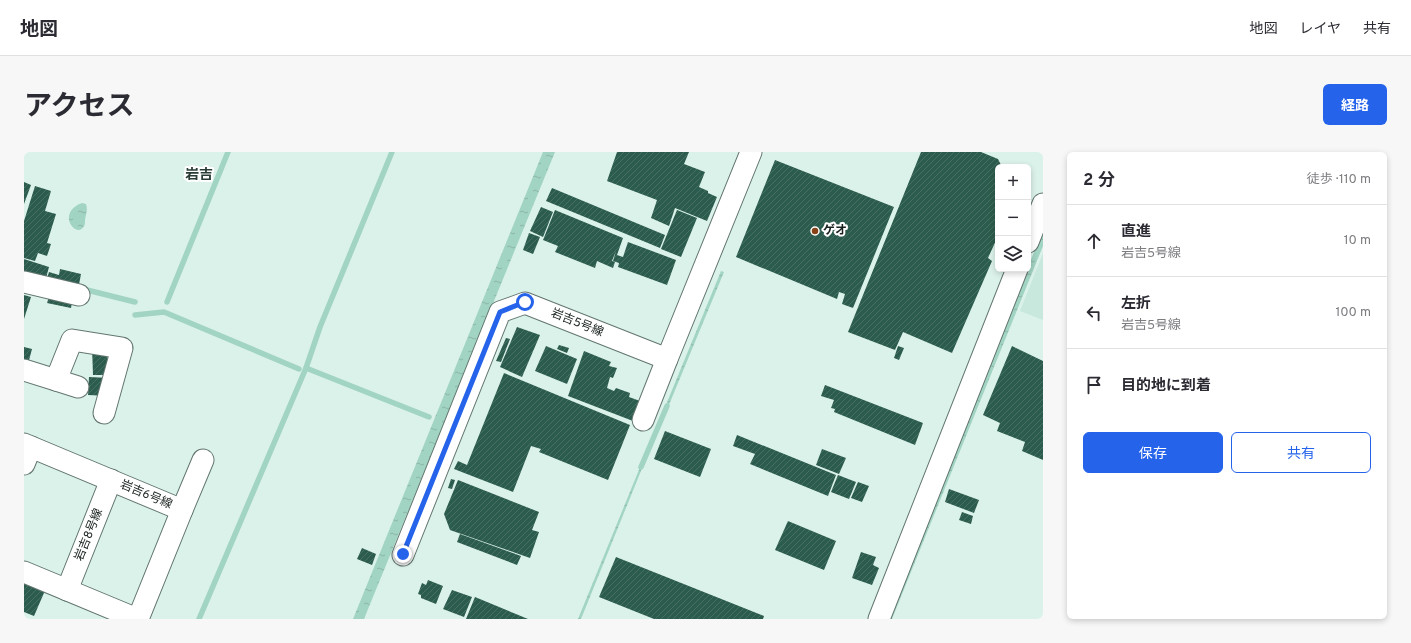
<!DOCTYPE html>
<html lang="ja">
<meta charset="utf-8">
<style>
:root{--surface:#fff;--page:#f7f7f7;--text:#2b2b33;--muted:#7c7c81;--line:#e1e1e2;--accent:#2563eb}
body{margin:0;font-family:Overpass,"Noto Sans JP",sans-serif;background:var(--page);color:var(--text)}
.controls{position:absolute;right:12px;top:12px;display:grid;overflow:hidden;border-radius:6px;box-shadow:0 2px 6px #0003}
.controls button{width:36px;height:36px;display:grid;place-items:center;padding:0;border:0;border-bottom:1px solid var(--line);background:var(--surface);color:var(--text);font:20px sans-serif}
.stop{position:absolute;width:12px;height:12px;margin:-9px;border:3px solid #2563eb;border-radius:50%;background:#fff}
.stop.end{background:#2563eb;border-color:#fff;box-shadow:0 1px 4px #0008}
.list{margin:0;padding:0;list-style:none}
h2{display:flex;justify-content:space-between;align-items:center;height:52px;margin:0;padding:0 16px;font-size:17px}
h2 small{font-size:13px;font-weight:400;color:var(--muted)}
.list li{display:grid;grid-template-columns:26px 1fr auto;gap:12px;align-items:center;box-sizing:border-box;height:72px;padding:0 16px;border-top:1px solid var(--line)}
.list b{display:block;font-size:15px;white-space:nowrap}
.list p{margin:0;font-size:13px;white-space:nowrap;color:var(--muted)}
.list em{font-size:13px;font-style:normal;color:var(--muted)}
.actions{display:flex;gap:8px;padding:12px 16px}
.actions a{flex:1;padding:9px 0;border:1px solid var(--accent);border-radius:6px;text-align:center;font-size:14px;color:var(--accent)}
.actions .main{background:var(--accent);color:#fff}
.icon{flex:none;width:22px;height:22px;fill:none;stroke:currentColor;stroke-width:2;stroke-linecap:round;stroke-linejoin:round}
.map{position:relative;flex:none;width:1019px;height:467px;overflow:hidden;border-radius:6px}
header{display:flex;align-items:center;gap:24px;box-sizing:border-box;height:56px;padding:0 20px;background:var(--surface);border-bottom:1px solid var(--line)}
header strong{font-size:19px}
nav{display:flex;gap:22px;margin-inline-start:auto;font-size:14px}
.intro{display:flex;align-items:center;justify-content:space-between;box-sizing:border-box;height:96px;padding:0 24px}
h1{margin:0;font-size:28px}
.button{padding:10px 18px;border-radius:6px;background:var(--accent);color:#fff;font-size:14px;font-weight:700}
main{display:flex;gap:24px;padding:0 24px}
aside{flex:1;background:var(--surface);border-radius:6px;box-shadow:0 2px 6px #0003}
.map>svg:first-child{display:block}
.built{fill:#c8e8dd}
.water{fill:url(#water-ripples)}
.lines{fill:none;stroke-linecap:round;stroke-linejoin:round}
.stream{stroke:#a2d4c3;stroke-width:5.5}
.building{fill:url(#building-hatch)}
.minor-casing{stroke:#62766f;stroke-width:23}
.minor{stroke:#fff;stroke-width:21}
.route{stroke:#2563eb;stroke-width:5}
.poi-dot{fill:#864216;stroke:#fff;stroke-width:1.5}
.labels{text-anchor:middle;dominant-baseline:central;stroke-width:4;stroke-linejoin:round;paint-order:stroke}
.poi-label{font-size:12px;font-weight:bold;fill:#18211e;stroke:#fff;text-anchor:start}
.street-label{font-size:12px;fill:#18211e;stroke:#fff}
.quarter-label{font-size:14px;font-weight:bold;fill:#293c35;stroke:#fff}
</style>
<header>
<strong>地図</strong>
<nav><a>地図</a><a>レイヤ</a><a>共有</a></nav>
</header>
<div class="intro"><h1>アクセス</h1><a class="button">経路</a></div>
<main>
<div class="map">
<svg width="1019" height="467" viewBox="0 0 1019 467">
<defs>
<pattern id="water-ripples" width="26" height="14" patternUnits="userSpaceOnUse"><rect width="26" height="14" fill="#a2d4c3"/><path d="M2 4q2-2 4 0t4 0M15 11q2-2 4 0t4 0" fill="none" stroke="#8bb6a7"/></pattern>
<pattern id="building-hatch" width="6" height="6" patternUnits="userSpaceOnUse"><rect width="6" height="6" fill="#2c5c4d"/><path d="M-1 1l2-2M0 6l6-6M5 7l2-2" fill="none" stroke="#486f63"/></pattern>
</defs>
<rect width="100%" height="100%" fill="#dbf2ea"/>
<polygon class="built" points="1019,101 1019,168 996,159"/>
<g class="water">
<polygon points="519,0 531,0 340,467 329,467"/>
<path d="M58,51L62,52C64,58 62,62 61,68C61,70 61,73 60,74C53,88 31,61 58,51Z"/>
<polygon points="1019,78 1019,94 868,467 861,467"/>
<polygon points="697,119 700,120 642,260 639,260"/>
<polygon points="619,308 621,309 557,467 554,467"/>
</g>
<g class="lines">
<g class="stream">
<polyline points="59,137 111,150"/>
<polyline points="143,150 204,0"/>
<polyline points="111,163 140,160 275,217"/>
<polyline points="282,216 405,265"/>
<polyline points="617,315 643,254"/>
<polyline points="175,467 282,216 296,175 368,0"/>
</g>
</g>
<g class="building">
<polygon points="593,0 665,0 660,12 681,20 675,35 684,39 684,41 693,45 683,69 651,56 645,74 627,66 633,48 583,29"/>
<polygon points="897,0 957,0 974,7 978,15 974,15 974,84 964,106 968,109 928,201 879,180 871,198 824,180"/>
<polygon points="751,8 870,55 829,156 818,152 821,142 815,140 813,147 712,105"/>
<polygon points="0,30 7,33 0,52"/>
<polygon points="11,34 27,39 21,59 32,62 23,91 27,92 23,104 14,101 11,109 0,106 0,69"/>
<polygon points="528,36 641,83 636,96 522,49"/>
<polygon points="517,55 529,60 519,85 506,79"/>
<polygon points="531,58 599,86 593,103 599,105 604,90 652,108 643,133 594,115 595,111 589,109 592,99 588,109 591,110 589,116 573,109 571,116 531,100 534,94 519,88"/>
<polygon points="653,58 673,66 657,105 637,97"/>
<polygon points="505,81 516,85 509,102 499,98"/>
<polygon points="0,107 25,115 21,130 0,124"/>
<polygon points="36,117 57,122 54,138 22,130 25,120 35,123"/>
<polygon points="0,143 7,145 0,167"/>
<polygon points="25,145 48,150 47,156 23,151"/>
<polygon points="493,175 516,183 498,225 476,215"/>
<polygon points="482,186 486,187 477,210 472,209"/>
<polygon points="535,193 545,196 543,201 533,197"/>
<polygon points="83,194 84,223 69,223 68,195"/>
<polygon points="522,194 553,207 543,232 511,219"/>
<polygon points="874,194 880,196 875,208 870,206"/>
<polygon points="988,194 1019,209 1019,308 998,299 1001,290 973,279 976,271 959,263"/>
<polygon points="0,195 8,197 4,212 0,211"/>
<polygon points="560,199 587,210 585,214 593,216 589,226 586,225 583,236 590,239 592,236 606,241 605,245 616,249 609,269 544,244"/>
<polygon points="480,221 606,273 584,328 515,300 517,297 507,294 489,340 430,317 434,309 443,313"/>
<polygon points="65,225 86,226 85,244 64,243"/>
<polygon points="801,233 899,271 891,293 810,260 811,257 807,256 810,248 797,244"/>
<polygon points="641,279 687,297 676,325 630,307"/>
<polygon points="713,283 812,323 804,344 726,312 731,302 709,294"/>
<polygon points="798,297 822,306 815,322 792,313"/>
<polygon points="814,323 832,330 825,347 807,340"/>
<polygon points="427,327 431,328 428,337 424,336"/>
<polygon points="434,328 515,360 508,378 515,380 506,406 426,378 420,362"/>
<polygon points="834,330 845,334 838,350 827,346"/>
<polygon points="925,337 955,348 950,361 921,350"/>
<polygon points="938,360 949,364 947,372 935,368"/>
<polygon points="764,369 812,389 800,418 751,398"/>
<polygon points="436,382 497,404 493,413 433,390"/>
<polygon points="338,396 352,402 348,413 333,407"/>
<polygon points="837,400 852,405 849,413 855,416 848,433 828,426"/>
<polygon points="592,405 740,464 739,467 630,467 575,445"/>
<polygon points="0,424 23,434 10,464 0,460"/>
<polygon points="404,428 419,434 412,452 397,446 397,443 394,442 398,431 402,433"/>
<polygon points="428,438 448,445 440,465 419,457"/>
<polygon points="451,445 504,467 442,467"/>
</g>
<g class="lines">
<g class="minor-casing">
<g id="minor">
<polyline points="1004,90 1019,52"/>
<polyline points="0,130 55,143"/>
<polyline points="0,218 32,228"/>
<polyline points="54,235 32,228 48,188 98,196 80,261"/>
<polyline points="619,268 643,207"/>
<polyline points="0,292 158,358 114,467"/>
<polyline points="0,312 7,295"/>
<polyline points="158,358 179,308"/>
<polyline points="379,403 476,160 501,151 643,207 727,0"/>
<polyline points="0,420 113,467"/>
<polyline points="43,438 87,328"/>
<polyline points="855,467 993,117"/>
</g>
</g>
<use href="#minor" class="minor"/>
</g>
<g class="lines">
<polyline class="route" points="379,402 476,160 501,150"/>
</g>
<circle class="poi-dot" cx="791" cy="79" r="4"/>
<g class="labels">
<g class="poi-label">
<text x="799" y="79">ゲオ</text>
</g>
<g class="street-label">
<text transform="translate(553 171) rotate(22)">岩吉5号線</text>
<text transform="translate(122 343) rotate(23)">岩吉6号線</text>
<text transform="translate(65 383) rotate(-68)">岩吉8号線</text>
</g>
<g class="quarter-label">
<text x="175" y="23">岩吉</text>
</g>
</g>
</svg>
<div class="controls">
<button>+</button>
<button>−</button>
<button><svg class="icon" aria-label="layers" viewBox="0 0 24 24"><path d="M12 4l9 5-9 5-9-5zM3 14l9 5 9-5"/></svg></button>
</div>
<div class="stop" style="left:501px;top:150px"></div>
<div class="stop end" style="left:379px;top:402px"></div>
</div>
<aside>
<h2>2 分<small>徒歩 · 110 m</small></h2>
<ul class="list">
<li><svg class="icon" aria-label="ahead" viewBox="0 0 24 24"><path d="M12 20V5M6 11l6-6 6 6"/></svg><div><b>直進</b><p>岩吉5号線</p></div><em>10 m</em></li>
<li><svg class="icon" aria-label="left" viewBox="0 0 24 24"><path d="M17 20v-9H6M10 6l-5 5 5 5"/></svg><div><b>左折</b><p>岩吉5号線</p></div><em>100 m</em></li>
<li><svg class="icon" aria-label="arrive" viewBox="0 0 24 24"><path d="M6 21V4h12l-3 4 3 4H6"/></svg><div><b>目的地に到着</b></div></li>
</ul>
<div class="actions"><a class="main">保存</a><a>共有</a></div>
</aside>
</main>
